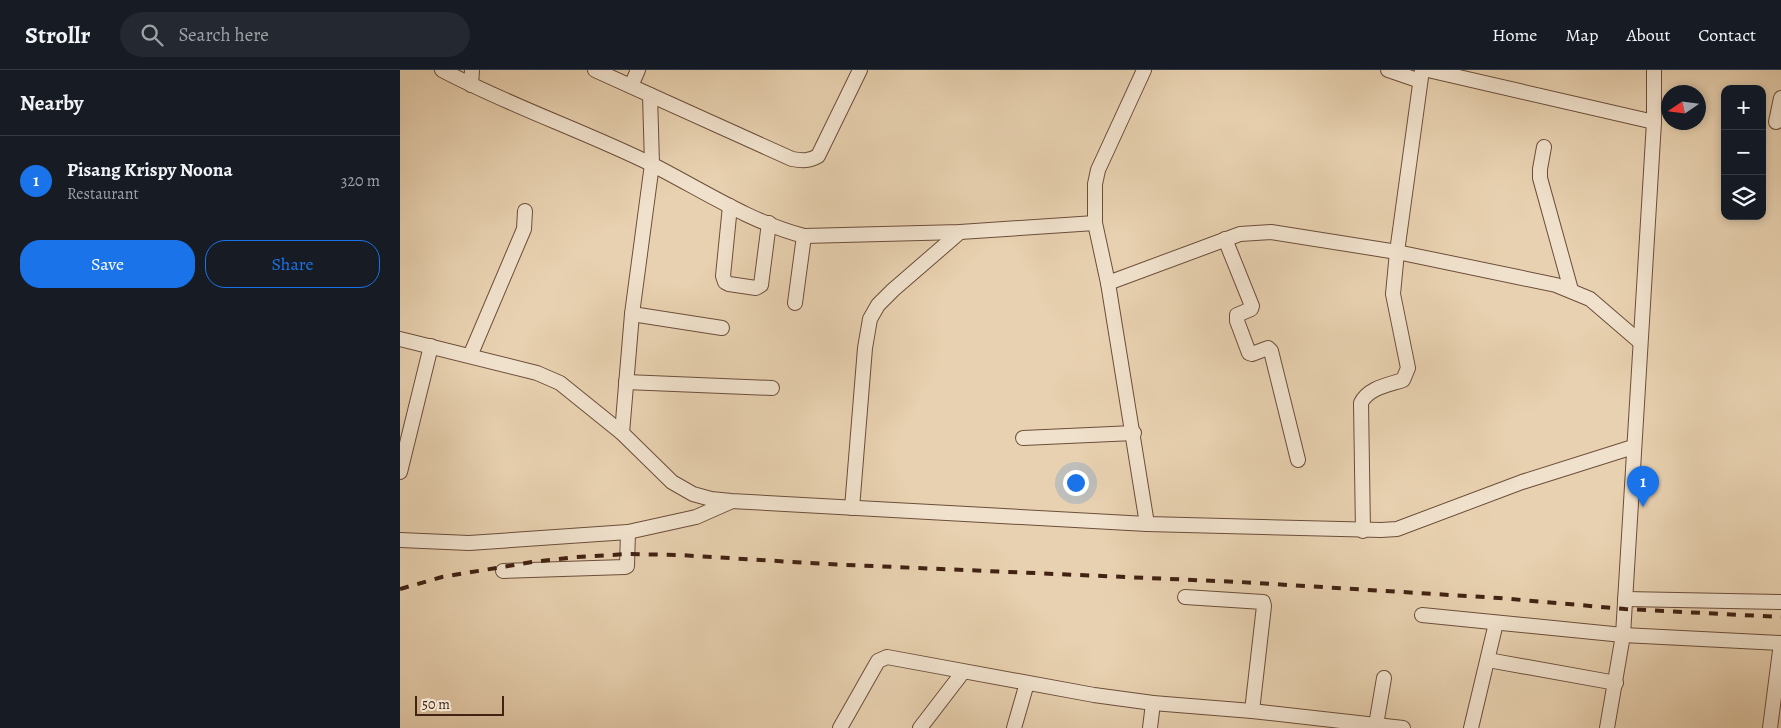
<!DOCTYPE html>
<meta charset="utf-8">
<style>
:root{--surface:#171b24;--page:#242831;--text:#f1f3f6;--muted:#9ea1a6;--line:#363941;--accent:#1a73e8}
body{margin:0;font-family:Alegreya,serif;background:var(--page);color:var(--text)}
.controls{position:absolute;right:15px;top:15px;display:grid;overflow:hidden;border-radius:10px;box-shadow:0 2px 8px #0003}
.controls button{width:45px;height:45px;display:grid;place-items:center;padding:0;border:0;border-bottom:1px solid var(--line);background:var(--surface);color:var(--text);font:25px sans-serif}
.compass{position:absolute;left:1261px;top:15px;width:45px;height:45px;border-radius:50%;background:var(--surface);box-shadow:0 2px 8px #0003;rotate:257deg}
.scale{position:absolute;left:15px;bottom:12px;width:89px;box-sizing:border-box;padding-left:5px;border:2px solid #422213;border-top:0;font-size:14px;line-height:18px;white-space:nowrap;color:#422213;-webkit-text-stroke:4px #f0e1cc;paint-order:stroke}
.you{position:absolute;left:675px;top:412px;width:18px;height:18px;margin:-12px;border:4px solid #fff;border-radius:50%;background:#1a73e8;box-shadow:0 0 0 8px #1a73e833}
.badge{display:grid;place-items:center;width:32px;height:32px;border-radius:50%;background:var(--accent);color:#fff;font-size:16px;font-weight:700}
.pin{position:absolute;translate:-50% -41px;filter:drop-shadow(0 1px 2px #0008)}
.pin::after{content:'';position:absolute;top:26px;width:18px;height:15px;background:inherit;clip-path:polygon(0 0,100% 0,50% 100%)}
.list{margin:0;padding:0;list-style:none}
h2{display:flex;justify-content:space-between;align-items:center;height:65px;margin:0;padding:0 20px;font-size:21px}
h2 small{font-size:16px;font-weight:400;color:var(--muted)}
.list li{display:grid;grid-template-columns:32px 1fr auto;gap:15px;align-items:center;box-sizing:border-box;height:90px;padding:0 20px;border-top:1px solid var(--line)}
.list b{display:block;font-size:19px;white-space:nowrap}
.list p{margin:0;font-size:16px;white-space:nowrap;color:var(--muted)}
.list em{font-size:16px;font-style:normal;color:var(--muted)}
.actions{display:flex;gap:10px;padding:15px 20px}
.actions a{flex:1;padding:11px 0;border:1px solid var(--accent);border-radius:20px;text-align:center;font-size:18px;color:var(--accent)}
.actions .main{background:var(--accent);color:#fff}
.icon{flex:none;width:28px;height:28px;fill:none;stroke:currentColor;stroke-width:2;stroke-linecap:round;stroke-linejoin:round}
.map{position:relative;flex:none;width:1381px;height:658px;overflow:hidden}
header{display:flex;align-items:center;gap:30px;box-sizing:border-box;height:70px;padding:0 25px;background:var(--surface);border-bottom:1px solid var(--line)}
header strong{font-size:24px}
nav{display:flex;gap:28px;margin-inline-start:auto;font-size:18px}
.search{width:350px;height:45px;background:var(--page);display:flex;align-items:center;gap:12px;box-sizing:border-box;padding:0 18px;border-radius:28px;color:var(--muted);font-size:19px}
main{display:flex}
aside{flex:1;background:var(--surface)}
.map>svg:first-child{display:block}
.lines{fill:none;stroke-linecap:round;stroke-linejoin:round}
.minor-casing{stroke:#6c4e3a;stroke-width:16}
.minor{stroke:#f0e1cc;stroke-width:14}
.rail{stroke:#422213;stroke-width:4;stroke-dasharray:9 9;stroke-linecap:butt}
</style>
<header>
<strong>Strollr</strong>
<div class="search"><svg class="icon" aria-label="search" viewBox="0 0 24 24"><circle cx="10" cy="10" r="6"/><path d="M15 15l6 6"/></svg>Search here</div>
<nav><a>Home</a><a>Map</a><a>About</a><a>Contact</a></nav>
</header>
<main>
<aside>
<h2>Nearby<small></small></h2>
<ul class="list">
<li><span class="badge">1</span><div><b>Pisang Krispy Noona</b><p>Restaurant</p></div><em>320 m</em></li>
</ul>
<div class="actions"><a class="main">Save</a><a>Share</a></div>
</aside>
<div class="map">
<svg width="1381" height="658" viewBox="0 0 1381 658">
<rect width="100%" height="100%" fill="#e8d1b0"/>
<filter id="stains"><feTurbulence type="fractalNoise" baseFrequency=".004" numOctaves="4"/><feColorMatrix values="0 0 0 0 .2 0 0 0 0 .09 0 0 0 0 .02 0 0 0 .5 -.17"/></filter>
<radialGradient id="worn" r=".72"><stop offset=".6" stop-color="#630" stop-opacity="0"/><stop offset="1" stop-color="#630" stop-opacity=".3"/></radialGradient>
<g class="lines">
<g class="minor-casing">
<g id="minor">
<path d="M42,0C110,36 184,61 253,95C302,120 350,152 404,166L560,162L695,153"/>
<path d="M195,0L392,89C403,91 409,91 418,86L460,0"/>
<polyline points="744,0 698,100 695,114 695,153 708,213 747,454"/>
<polyline points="988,0 1020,11"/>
<polyline points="1028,0 1254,52"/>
<polyline points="71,15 72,0"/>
<polyline points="231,16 238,0"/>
<polyline points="1376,52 1381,28"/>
<polyline points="1144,77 1140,99 1140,108 1171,220"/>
<polyline points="330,136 323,206 325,212 329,214 356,218 361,215 369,153"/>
<polyline points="825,169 852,236 851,239 837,245 837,251 849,283 852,284 868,278 871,281 898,390"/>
<polyline points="708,213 840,164 871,162 997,182 1156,215 1190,229 1240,272"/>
<polyline points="395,233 404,166"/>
<polyline points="232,244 322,258"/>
<polyline points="0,269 137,303 160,313 222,363 272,412 293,424 311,429 331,431 747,454 981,460 997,459 1122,412 1233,377"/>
<polyline points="70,286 124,159 125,141"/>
<polyline points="226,312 372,318"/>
<polyline points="222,363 232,244 252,94 250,25"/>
<polyline points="623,368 734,363"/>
<polyline points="0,402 31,276"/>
<polyline points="452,438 465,278 470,249 478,235 493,220 560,162"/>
<path d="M963,461L961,333C968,318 988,315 1003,310L1008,298L993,224L997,182L1022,0"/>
<polyline points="0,470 69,473 228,462 296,447 330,432"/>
<polyline points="103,501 225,497 227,496 228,462"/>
<polyline points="785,527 863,532 864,536 852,641"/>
<polyline points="1225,529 1381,532"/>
<polyline points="1022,545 1223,565 1381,573"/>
<polyline points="1088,590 1216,613"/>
<polyline points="976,655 984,608"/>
<polyline points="440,658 478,591 487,587 694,625 753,633 852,641 1003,658"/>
<polyline points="520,658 563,602"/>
<polyline points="614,658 627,613"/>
<polyline points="750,658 753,633"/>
<polyline points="1071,658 1096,553"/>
<polyline points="1207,658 1223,565 1254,52 1254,0"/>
<polyline points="1370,658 1381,573"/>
</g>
</g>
<use href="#minor" class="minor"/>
<polyline class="rail" points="0,519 42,507 132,492 176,487 228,484 279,485 426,494 840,512 1099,528 1225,539 1381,547"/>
</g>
<rect width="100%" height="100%" filter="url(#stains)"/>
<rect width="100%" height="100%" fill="url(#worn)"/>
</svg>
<div class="controls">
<button>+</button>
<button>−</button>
<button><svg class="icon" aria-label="layers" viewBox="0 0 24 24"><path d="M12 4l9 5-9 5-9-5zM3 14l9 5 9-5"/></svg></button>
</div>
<svg class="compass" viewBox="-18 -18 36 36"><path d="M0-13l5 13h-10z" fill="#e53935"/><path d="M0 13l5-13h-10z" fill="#9ea1a6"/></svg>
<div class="scale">50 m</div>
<div class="you"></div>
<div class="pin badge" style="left:1243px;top:437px">1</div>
</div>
</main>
